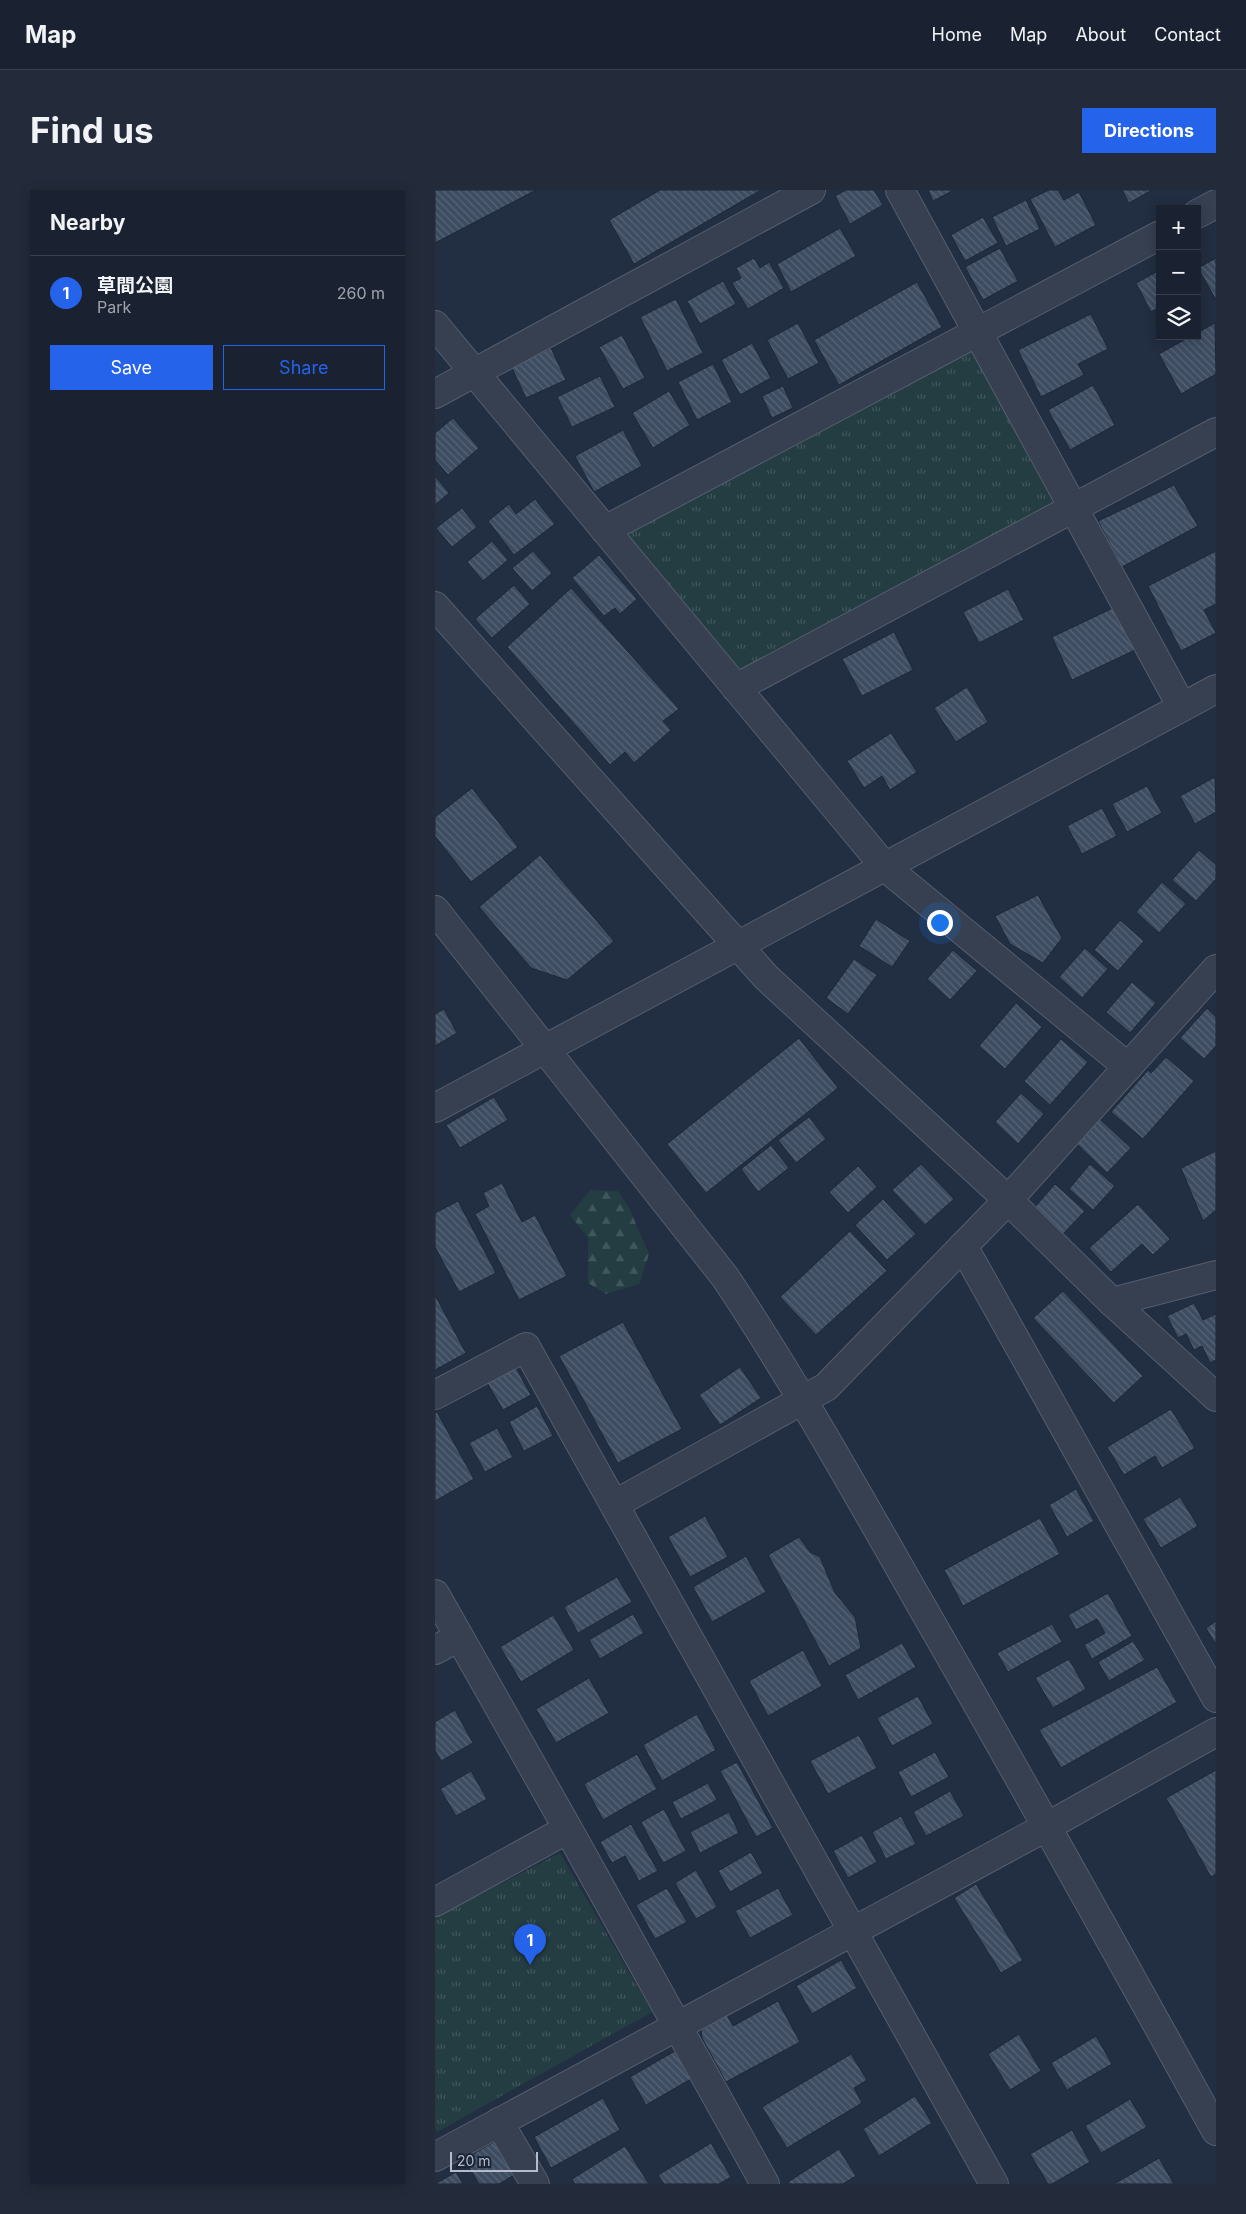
<!DOCTYPE html>
<meta charset="utf-8">
<style>
:root{--surface:#1a2231;--page:#232a39;--text:#f1f3f6;--muted:#9fa4ab;--line:#383f4d;--accent:#2563eb}
body{margin:0;font-family:Inter,"Noto Sans JP",sans-serif;background:var(--page);color:var(--text)}
.controls{position:absolute;right:15px;top:15px;display:grid;overflow:hidden;border-radius:0px;box-shadow:0 2px 12px #0003}
.controls button{width:45px;height:45px;display:grid;place-items:center;padding:0;border:0;border-bottom:1px solid var(--line);background:var(--surface);color:var(--text);font:25px sans-serif}
.scale{position:absolute;left:15px;bottom:12px;width:88px;box-sizing:border-box;padding-left:5px;border:2px solid #b3bbcc;border-top:0;font-size:14px;line-height:18px;white-space:nowrap;color:#b3bbcc;-webkit-text-stroke:4px #1b2536;paint-order:stroke}
.you{position:absolute;left:504px;top:732px;width:18px;height:18px;margin:-12px;border:4px solid #fff;border-radius:50%;background:#1a73e8;box-shadow:0 0 0 8px #1a73e833}
.badge{display:grid;place-items:center;width:32px;height:32px;border-radius:50%;background:var(--accent);color:#fff;font-size:16px;font-weight:700}
.pin{position:absolute;translate:-50% -41px;filter:drop-shadow(0 1px 2px #0008)}
.pin::after{content:'';position:absolute;top:26px;width:18px;height:15px;background:inherit;clip-path:polygon(0 0,100% 0,50% 100%)}
.list{margin:0;padding:0;list-style:none}
h2{display:flex;justify-content:space-between;align-items:center;height:65px;margin:0;padding:0 20px;font-size:21px}
h2 small{font-size:16px;font-weight:400;color:var(--muted)}
.list li{display:grid;grid-template-columns:32px 1fr auto;gap:15px;align-items:center;box-sizing:border-box;height:75px;padding:0 20px;border-top:1px solid var(--line)}
.list b{display:block;font-size:19px;white-space:nowrap}
.list p{margin:0;font-size:16px;white-space:nowrap;color:var(--muted)}
.list em{font-size:16px;font-style:normal;color:var(--muted)}
.actions{display:flex;gap:10px;padding:15px 20px}
.actions a{flex:1;padding:11px 0;border:1px solid var(--accent);border-radius:0px;text-align:center;font-size:18px;color:var(--accent)}
.actions .main{background:var(--accent);color:#fff}
.icon{flex:none;width:28px;height:28px;fill:none;stroke:currentColor;stroke-width:2;stroke-linecap:round;stroke-linejoin:round}
.map{position:relative;flex:none;width:781px;height:1994px;overflow:hidden;border-radius:0px}
header{display:flex;align-items:center;gap:30px;box-sizing:border-box;height:70px;padding:0 25px;background:var(--surface);border-bottom:1px solid var(--line)}
header strong{font-size:24px}
nav{display:flex;gap:28px;margin-inline-start:auto;font-size:18px}
.intro{display:flex;align-items:center;justify-content:space-between;box-sizing:border-box;height:120px;padding:0 30px}
h1{margin:0;font-size:35px}
.button{padding:12px 22px;border-radius:0px;background:var(--accent);color:#fff;font-size:18px;font-weight:700}
main{display:flex;gap:30px;padding:0 30px}
aside{flex:1;background:var(--surface);border-radius:0px;box-shadow:0 2px 12px #0003}
.map>svg:first-child{display:block}
.forest{fill:url(#forest-firs)}
.park{fill:url(#park-tufts)}
.building{fill:url(#building-back-hatch);stroke:#1d2738}
.lines{fill:none;stroke-linecap:round;stroke-linejoin:round}
.minor-casing{stroke:#545e6f;stroke-width:30}
.minor{stroke:#364051;stroke-width:28}
</style>
<header>
<strong>Map</strong>
<nav><a>Home</a><a>Map</a><a>About</a><a>Contact</a></nav>
</header>
<div class="intro"><h1>Find us</h1><a class="button">Directions</a></div>
<main>
<aside>
<h2>Nearby<small></small></h2>
<ul class="list">
<li><span class="badge">1</span><div><b>草間公園</b><p>Park</p></div><em>260 m</em></li>
</ul>
<div class="actions"><a class="main">Save</a><a>Share</a></div>
</aside>
<div class="map">
<svg width="781" height="1994" viewBox="0 0 781 1994">
<defs>
<pattern id="forest-firs" width="22" height="20" patternUnits="userSpaceOnUse" patternTransform="scale(1.25)"><rect width="22" height="20" fill="#243d42"/><path d="M5 1l3.5 6h-7zM16 11l3.5 6h-7z" fill="#41575c"/></pattern>
<pattern id="park-tufts" width="24" height="20" patternUnits="userSpaceOnUse" patternTransform="scale(1.25)"><rect width="24" height="20" fill="#243d42"/><path d="M3 7l-1-3M5 7V3M7 7l1-3M15 17l-1-3M17 17v-4M19 17l1-3" fill="none" stroke="#41575c"/></pattern>
<pattern id="building-back-hatch" width="6" height="6" patternUnits="userSpaceOnUse" patternTransform="scale(1.25)"><rect width="6" height="6" fill="#3d4c61"/><path d="M-1 5l2 2M0 0l6 6M5-1l2 2" fill="none" stroke="#576476"/></pattern>
</defs>
<rect width="100%" height="100%" fill="#222e41"/>
<polygon class="forest" points="155,1000 183,1001 194,1018 214,1064 204,1094 171,1104 153,1093 153,1048 135,1025"/>
<g class="park">
<polygon points="542,142 633,310 301,498 170,340"/>
<polygon points="125,1663 217,1822 2,1942 0,1937 0,1728"/>
</g>
<g class="building">
<polygon points="0,0 101,0 0,53"/>
<polygon points="225,0 326,0 199,74 174,30"/>
<polygon points="411,0 439,0 448,15 415,34 400,6"/>
<polygon points="493,0 519,0 498,11"/>
<polygon points="614,0 623,0 629,10 644,2 661,35 620,57 595,9"/>
<polygon points="687,0 717,0 694,13"/>
<polygon points="591,10 605,39 571,56 557,27"/>
<polygon points="548,27 563,53 530,71 516,45"/>
<polygon points="405,38 421,66 356,102 342,74"/>
<polygon points="565,58 583,91 548,110 530,77"/>
<polygon points="319,68 325,78 334,72 349,98 313,119 297,93 306,88 301,78"/>
<polygon points="781,68 781,110 763,78"/>
<polygon points="725,80 725,117 716,122 701,93"/>
<polygon points="288,91 301,114 265,134 252,111"/>
<polygon points="482,92 507,137 404,195 379,150"/>
<polygon points="241,109 268,163 232,181 205,127"/>
<polygon points="656,124 673,159 643,174 649,185 606,207 583,160"/>
<polygon points="363,133 384,173 353,189 332,150"/>
<polygon points="780,133 781,184 746,204 724,164 756,146 762,146 762,143"/>
<polygon points="187,145 210,188 188,199 164,157"/>
<polygon points="317,153 336,188 305,205 286,170"/>
<polygon points="116,158 131,190 91,208 76,176"/>
<polygon points="278,174 297,212 262,230 243,192"/>
<polygon points="165,186 180,217 137,237 122,207"/>
<polygon points="658,195 680,235 635,260 613,220"/>
<polygon points="348,196 358,218 337,228 327,206"/>
<polygon points="234,201 255,235 218,258 197,223"/>
<polygon points="18,228 44,258 13,285 0,270 0,243"/>
<polygon points="188,240 207,276 159,302 140,266"/>
<polygon points="0,286 14,303 0,315"/>
<polygon points="739,295 763,336 687,377 663,331"/>
<polygon points="100,309 120,334 79,365 53,331 74,314 81,324"/>
<polygon points="27,318 42,337 17,357 1,338"/>
<polygon points="57,351 73,370 48,391 32,372"/>
<polygon points="98,361 117,383 97,401 77,378"/>
<polygon points="781,361 781,414 769,420 781,443 746,461 713,396"/>
<polygon points="164,365 202,409 185,424 180,418 169,426 137,388"/>
<polygon points="79,395 95,414 57,448 40,429"/>
<polygon points="136,398 244,519 228,531 236,540 199,573 190,562 175,575 72,457"/>
<polygon points="573,399 589,430 544,453 528,422"/>
<polygon points="680,417 700,460 637,490 617,447"/>
<polygon points="459,442 478,480 427,506 407,469"/>
<polygon points="532,497 553,532 521,552 499,518"/>
<polygon points="456,543 482,582 455,600 447,586 429,598 412,571"/>
<polygon points="780,587 781,622 760,634 745,606"/>
<polygon points="712,596 727,623 692,642 677,614"/>
<polygon points="37,598 83,657 36,692 0,646 0,627"/>
<polygon points="667,618 682,646 647,664 632,636"/>
<polygon points="764,660 781,675 781,689 761,711 737,690"/>
<polygon points="105,665 179,751 132,790 96,778 44,717"/>
<polygon points="727,692 751,714 724,743 701,722"/>
<polygon points="603,705 627,748 608,773 575,754 560,726"/>
<polygon points="441,729 475,751 457,777 424,756"/>
<polygon points="685,730 709,751 683,781 659,760"/>
<polygon points="650,758 673,779 647,808 624,787"/>
<polygon points="518,760 542,781 515,810 492,789"/>
<polygon points="419,769 442,785 413,824 391,808"/>
<polygon points="697,792 721,813 695,843 671,822"/>
<polygon points="581,813 607,837 570,879 544,856"/>
<polygon points="772,818 781,827 781,856 769,869 745,848"/>
<polygon points="9,819 22,843 0,856 0,824"/>
<polygon points="364,848 403,898 271,1003 232,954"/>
<polygon points="626,849 653,872 615,915 589,891"/>
<polygon points="731,867 759,891 708,949 676,922 713,880 716,883"/>
<polygon points="586,903 609,924 583,954 560,932"/>
<polygon points="59,907 73,930 25,958 11,935"/>
<polygon points="374,927 391,949 361,973 343,950"/>
<polygon points="665,929 696,958 672,983 641,953"/>
<polygon points="336,955 354,978 323,1002 306,979"/>
<polygon points="781,961 781,1020 768,1031 746,978"/>
<polygon points="486,974 519,1009 490,1035 457,1000"/>
<polygon points="655,974 680,996 658,1020 634,999"/>
<polygon points="423,976 442,997 413,1023 394,1002"/>
<polygon points="67,993 87,1032 100,1025 132,1086 84,1110 40,1024 54,1016 48,1003"/>
<polygon points="620,994 650,1021 628,1044 599,1018"/>
<polygon points="448,1009 481,1044 452,1070 420,1035"/>
<polygon points="23,1011 61,1083 24,1102 0,1057 0,1023"/>
<polygon points="703,1014 735,1049 718,1065 707,1054 676,1082 654,1058"/>
<polygon points="415,1041 452,1081 381,1145 345,1107"/>
<polygon points="628,1101 708,1186 679,1213 598,1128"/>
<polygon points="0,1105 31,1163 0,1180"/>
<polygon points="759,1113 768,1130 781,1124 781,1170 775,1173 767,1156 759,1160 751,1144 743,1148 732,1126"/>
<polygon points="188,1132 247,1239 183,1273 124,1166"/>
<polygon points="80,1176 96,1205 68,1220 51,1191"/>
<polygon points="305,1177 326,1208 285,1235 264,1205"/>
<polygon points="102,1216 118,1246 89,1261 74,1232"/>
<polygon points="736,1219 760,1258 727,1278 720,1266 689,1285 672,1257"/>
<polygon points="2,1222 39,1289 0,1311 0,1223"/>
<polygon points="62,1238 78,1267 50,1282 34,1253"/>
<polygon points="641,1299 659,1331 632,1347 614,1315"/>
<polygon points="745,1307 763,1336 726,1358 708,1329"/>
<polygon points="270,1326 293,1367 255,1387 233,1347"/>
<polygon points="605,1328 625,1364 528,1416 509,1380"/>
<polygon points="364,1347 375,1362 385,1367 400,1403 420,1427 426,1458 394,1476 333,1365"/>
<polygon points="311,1366 331,1402 277,1432 258,1397"/>
<polygon points="182,1387 197,1412 143,1443 129,1417"/>
<polygon points="673,1403 697,1446 657,1469 649,1455 670,1443 662,1429 641,1440 633,1425"/>
<polygon points="198,1424 209,1443 165,1469 154,1450"/>
<polygon points="118,1425 139,1460 86,1492 65,1457"/>
<polygon points="781,1431 781,1455 771,1438"/>
<polygon points="617,1434 627,1452 573,1482 562,1463"/>
<polygon points="698,1451 710,1470 674,1491 663,1472"/>
<polygon points="467,1453 481,1477 423,1510 410,1485"/>
<polygon points="368,1460 387,1496 333,1526 314,1491"/>
<polygon points="634,1469 651,1499 618,1518 600,1488"/>
<polygon points="722,1477 742,1512 626,1578 604,1540"/>
<polygon points="154,1488 174,1523 121,1553 101,1519"/>
<polygon points="483,1506 498,1534 457,1556 442,1528"/>
<polygon points="20,1520 38,1553 6,1571 0,1560 0,1532"/>
<polygon points="262,1524 281,1560 227,1591 208,1555"/>
<polygon points="424,1545 442,1578 393,1604 375,1571"/>
<polygon points="500,1562 514,1587 476,1607 463,1582"/>
<polygon points="202,1564 222,1599 168,1630 149,1594"/>
<polygon points="302,1572 338,1638 321,1647 285,1581"/>
<polygon points="781,1580 781,1684 776,1687 731,1608"/>
<polygon points="36,1581 52,1609 21,1626 5,1599"/>
<polygon points="273,1593 282,1610 246,1629 237,1612"/>
<polygon points="515,1601 529,1626 491,1646 478,1622"/>
<polygon points="229,1619 251,1661 228,1673 206,1632"/>
<polygon points="294,1622 304,1643 265,1663 255,1642"/>
<polygon points="466,1626 481,1654 451,1669 437,1642"/>
<polygon points="196,1634 223,1681 204,1691 190,1666 177,1673 165,1652"/>
<polygon points="427,1645 442,1672 413,1688 398,1661"/>
<polygon points="316,1662 328,1683 295,1702 283,1681"/>
<polygon points="261,1680 282,1717 261,1729 240,1693"/>
<polygon points="541,1694 588,1770 566,1783 519,1708"/>
<polygon points="232,1698 252,1732 220,1749 201,1715"/>
<polygon points="343,1698 358,1725 315,1748 300,1721"/>
<polygon points="406,1770 422,1798 377,1824 361,1796"/>
<polygon points="343,1811 365,1852 291,1892 267,1848 266,1840 292,1825 298,1836"/>
<polygon points="584,1844 606,1881 575,1900 553,1864"/>
<polygon points="661,1846 677,1874 632,1900 616,1873"/>
<polygon points="240,1861 256,1889 211,1915 195,1887"/>
<polygon points="416,1864 432,1890 419,1898 427,1913 352,1958 327,1917"/>
<polygon points="480,1906 497,1933 444,1966 428,1939"/>
<polygon points="168,1908 185,1940 116,1978 99,1947"/>
<polygon points="695,1909 712,1937 666,1963 650,1936"/>
<polygon points="637,1940 655,1972 617,1994 613,1994 595,1964"/>
<polygon points="61,1951 79,1985 64,1994 44,1994 29,1969"/>
<polygon points="276,1953 296,1987 284,1994 229,1994 223,1985"/>
<polygon points="190,1956 214,1994 140,1994 137,1989"/>
<polygon points="404,1959 421,1986 408,1994 354,1994 353,1992"/>
<polygon points="724,1968 739,1994 679,1994"/>
<polygon points="21,1982 28,1994 0,1994"/>
</g>
<g class="lines">
<g class="minor-casing">
<g id="minor">
<polyline points="465,0 747,517"/>
<polyline points="762,24 781,14"/>
<polyline points="0,135 450,677 693,877"/>
<polyline points="0,204 376,0"/>
<polyline points="170,340 725,45"/>
<polyline points="0,416 331,787 573,1010 677,1112 781,1207"/>
<polyline points="301,498 781,242"/>
<path d="M0,720L290,1087C360,1192 421,1301 483,1410C584,1586 683,1763 781,1941"/>
<polyline points="0,918 781,499"/>
<polyline points="528,1056 781,1508"/>
<polyline points="677,1112 781,1085"/>
<polyline points="0,1205 91,1157 559,1994"/>
<polyline points="180,1314 391,1197 573,1010 781,779"/>
<polyline points="0,1404 133,1639 330,1994"/>
<polyline points="0,1460 24,1447"/>
<polyline points="0,1712 133,1639"/>
<polyline points="64,1932 100,1994"/>
<polyline points="0,1967 613,1636 781,1542"/>
</g>
</g>
<use href="#minor" class="minor"/>
</g>
</svg>
<div class="controls">
<button>+</button>
<button>−</button>
<button><svg class="icon" aria-label="layers" viewBox="0 0 24 24"><path d="M12 4l9 5-9 5-9-5zM3 14l9 5 9-5"/></svg></button>
</div>
<div class="scale">20 m</div>
<div class="you"></div>
<div class="pin badge" style="left:95px;top:1775px">1</div>
</div>
</main>
